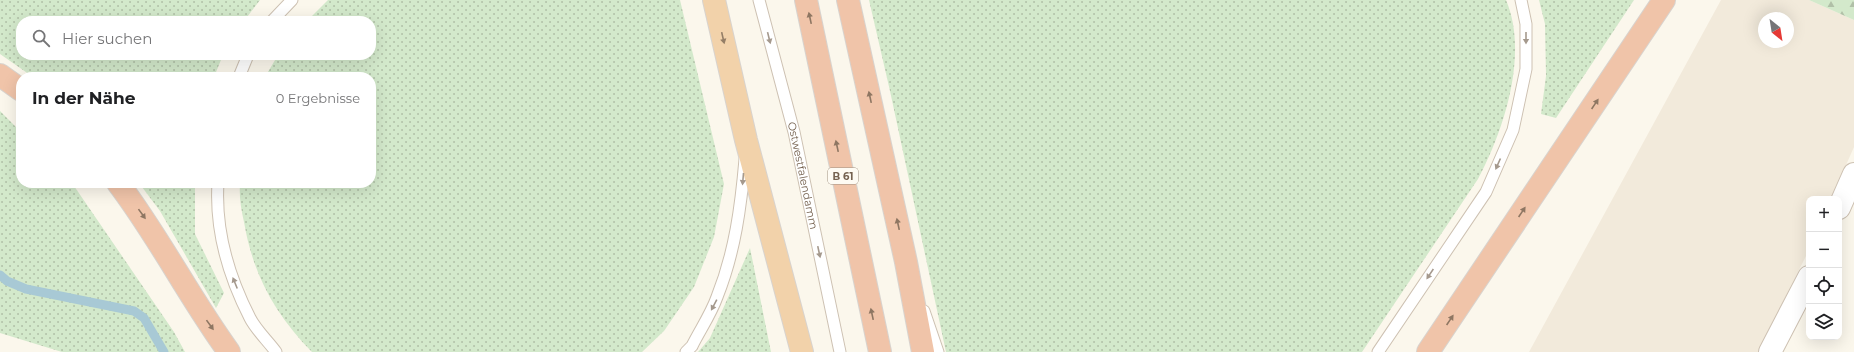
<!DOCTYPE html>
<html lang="de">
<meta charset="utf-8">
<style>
:root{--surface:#fff;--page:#f2f2f2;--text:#202124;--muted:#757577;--line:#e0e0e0}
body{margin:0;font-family:Montserrat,sans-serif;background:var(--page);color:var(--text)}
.controls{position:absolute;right:12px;bottom:12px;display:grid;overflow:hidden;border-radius:8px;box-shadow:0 4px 16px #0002}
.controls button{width:36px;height:36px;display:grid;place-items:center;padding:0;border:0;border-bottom:1px solid var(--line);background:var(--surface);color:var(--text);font:20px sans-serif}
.compass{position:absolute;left:1758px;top:12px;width:36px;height:36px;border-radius:50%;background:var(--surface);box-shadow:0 4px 16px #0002;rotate:150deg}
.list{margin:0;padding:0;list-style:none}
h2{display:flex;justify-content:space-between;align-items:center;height:52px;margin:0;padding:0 16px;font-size:17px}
h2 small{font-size:13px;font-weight:400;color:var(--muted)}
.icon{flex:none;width:22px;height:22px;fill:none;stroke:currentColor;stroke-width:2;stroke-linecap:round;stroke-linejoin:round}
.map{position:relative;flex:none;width:1854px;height:352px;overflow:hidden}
.search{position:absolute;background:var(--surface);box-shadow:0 4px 16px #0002;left:16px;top:16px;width:360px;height:44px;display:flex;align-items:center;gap:10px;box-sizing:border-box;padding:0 14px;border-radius:16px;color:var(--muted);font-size:15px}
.panel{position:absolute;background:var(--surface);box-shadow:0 4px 16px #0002;left:16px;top:72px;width:360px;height:116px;border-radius:16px}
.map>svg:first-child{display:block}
.residential{fill:#f2eadb;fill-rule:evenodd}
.grass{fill:url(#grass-dots)}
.forest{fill:url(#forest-firs)}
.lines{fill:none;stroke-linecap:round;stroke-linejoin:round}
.stream{stroke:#a8c9d5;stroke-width:9}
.service-casing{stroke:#cdc1b2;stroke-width:13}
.minor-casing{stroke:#cdc1b2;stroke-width:24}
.trunk-casing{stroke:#d8d3ce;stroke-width:24}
.motorway-casing{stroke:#d8d3ce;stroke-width:24}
.service{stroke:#fff;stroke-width:11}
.minor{stroke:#fff;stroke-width:22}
.trunk{stroke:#f2d2aa;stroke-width:22}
.motorway{stroke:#f0c4a9;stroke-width:22}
.oneway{fill:#8e7662}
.oneway2{fill:#947e66}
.oneway3{fill:#a5998d}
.labels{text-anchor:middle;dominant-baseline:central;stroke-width:4;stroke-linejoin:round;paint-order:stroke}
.shield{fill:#fefbf3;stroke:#9e9081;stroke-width:1}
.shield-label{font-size:10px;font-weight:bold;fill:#756250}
.street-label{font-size:11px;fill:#756250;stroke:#fefbf3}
</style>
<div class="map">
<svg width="1854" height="352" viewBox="0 0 1854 352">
<defs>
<pattern id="grass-dots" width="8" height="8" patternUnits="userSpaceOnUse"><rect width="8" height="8" fill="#d3e9cb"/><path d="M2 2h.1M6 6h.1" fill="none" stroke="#b0c0a7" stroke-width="1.8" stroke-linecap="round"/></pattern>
<pattern id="forest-firs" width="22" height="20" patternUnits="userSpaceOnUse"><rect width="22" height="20" fill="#d3e9cb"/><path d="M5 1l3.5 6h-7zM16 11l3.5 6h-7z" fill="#b0c0a7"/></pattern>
</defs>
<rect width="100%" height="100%" fill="#fbf7ec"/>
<path class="residential" d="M1721,0H1809L1854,20V147L1831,199H1809V250L1758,352H1529ZM1764,18H1788V42H1764Z"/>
<g class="grass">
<polygon points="0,0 260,0 244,21 21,21 21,55 223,55 214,77 33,77 0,54"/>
<path d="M328,0H680L724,184L714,237L694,287L664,331L642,352H312C275,314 253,275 244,222C241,209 239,197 240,183H371V77H265L278,55H371V21H307Z"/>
<path d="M869,0H1506C1529,54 1504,130 1478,179L1362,352H946L890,91Z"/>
<polygon points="1539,0 1634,0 1556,118 1541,114 1546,76 1545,24"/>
<polygon points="0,111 21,132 21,183 72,183 174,332 185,352 62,352 0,333"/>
<polygon points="139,183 195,183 195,234 224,293 216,308 160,211"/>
<polygon points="750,248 771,352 698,352 710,338"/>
</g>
<polygon class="forest" points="1809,0 1854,0 1854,20"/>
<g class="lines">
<polyline class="stream" points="0,275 7,281 26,289 134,311 144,318 164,352"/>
<g class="service-casing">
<g id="service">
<path id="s1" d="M759,0L794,132L840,352"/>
<polyline points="272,21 292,0"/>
<polyline points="239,77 248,55"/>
<path d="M218,183C215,230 229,277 250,318C256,330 268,341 276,352"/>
<polyline points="924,311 938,352"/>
<path d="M686,352L692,346C700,330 711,314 717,297C735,252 741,206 745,159"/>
<polyline points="1378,352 1486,192 1513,130 1526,69 1526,24 1521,0"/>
</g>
</g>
<g class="minor-casing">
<g id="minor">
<polyline points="1839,208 1854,174"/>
<polyline points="1770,352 1809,277"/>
</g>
</g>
<g class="trunk-casing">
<polyline id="trunk" points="714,0 746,140 802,352"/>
</g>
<g class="motorway-casing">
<g id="motorway">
<polyline points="806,0 880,352"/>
<polyline points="848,0 906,262 923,352"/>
<polyline points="0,75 21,90"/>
<path d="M118,183C159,237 189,297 229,352"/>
<polyline points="1428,352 1664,0"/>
</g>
</g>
<use href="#service" class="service"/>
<use href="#minor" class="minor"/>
<use href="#trunk" class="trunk"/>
<use href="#motorway" class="motorway"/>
</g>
<defs><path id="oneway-solid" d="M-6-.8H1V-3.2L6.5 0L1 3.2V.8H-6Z"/></defs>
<g class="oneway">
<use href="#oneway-solid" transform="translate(810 18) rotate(-102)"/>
<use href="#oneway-solid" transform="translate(870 97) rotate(-102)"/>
<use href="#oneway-solid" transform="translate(1595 104) rotate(-56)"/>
<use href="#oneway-solid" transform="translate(837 146) rotate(-102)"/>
<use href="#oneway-solid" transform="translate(1522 212) rotate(-56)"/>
<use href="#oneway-solid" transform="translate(142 214) rotate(54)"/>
<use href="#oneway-solid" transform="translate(898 224) rotate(-102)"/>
<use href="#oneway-solid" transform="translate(872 314) rotate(-102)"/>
<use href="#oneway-solid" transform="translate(1450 320) rotate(-56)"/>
<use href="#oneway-solid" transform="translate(210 325) rotate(54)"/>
</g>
<use class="oneway2" href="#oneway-solid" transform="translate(723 38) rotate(77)"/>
<g class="oneway3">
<use href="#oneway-solid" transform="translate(769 38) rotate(76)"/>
<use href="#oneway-solid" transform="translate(1526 38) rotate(90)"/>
<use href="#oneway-solid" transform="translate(1498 164) rotate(114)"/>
<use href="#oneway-solid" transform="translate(743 179) rotate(95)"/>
<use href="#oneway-solid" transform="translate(819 252) rotate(78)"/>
<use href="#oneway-solid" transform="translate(1430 274) rotate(124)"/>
<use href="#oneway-solid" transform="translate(235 283) rotate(-112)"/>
<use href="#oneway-solid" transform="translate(714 305) rotate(118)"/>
</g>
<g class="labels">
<rect class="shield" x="828" y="168" width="30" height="16" rx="3"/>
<g class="shield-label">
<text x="843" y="176">B 61</text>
</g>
<g class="street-label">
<text stroke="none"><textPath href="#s1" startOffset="181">Ostwestfalendamm</textPath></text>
</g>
</g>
</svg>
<div class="controls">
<button>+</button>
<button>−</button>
<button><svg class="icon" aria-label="locate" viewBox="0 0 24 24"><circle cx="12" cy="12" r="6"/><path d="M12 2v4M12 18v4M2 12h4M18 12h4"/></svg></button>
<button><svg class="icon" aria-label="layers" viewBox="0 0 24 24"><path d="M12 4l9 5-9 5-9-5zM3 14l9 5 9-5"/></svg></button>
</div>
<svg class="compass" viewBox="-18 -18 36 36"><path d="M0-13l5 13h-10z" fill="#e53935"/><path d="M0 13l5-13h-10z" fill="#757577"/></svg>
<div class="search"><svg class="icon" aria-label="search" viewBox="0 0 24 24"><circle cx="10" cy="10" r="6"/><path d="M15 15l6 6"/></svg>Hier suchen</div>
<section class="panel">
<h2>In der Nähe<small>0 Ergebnisse</small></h2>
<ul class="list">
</ul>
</section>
</div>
